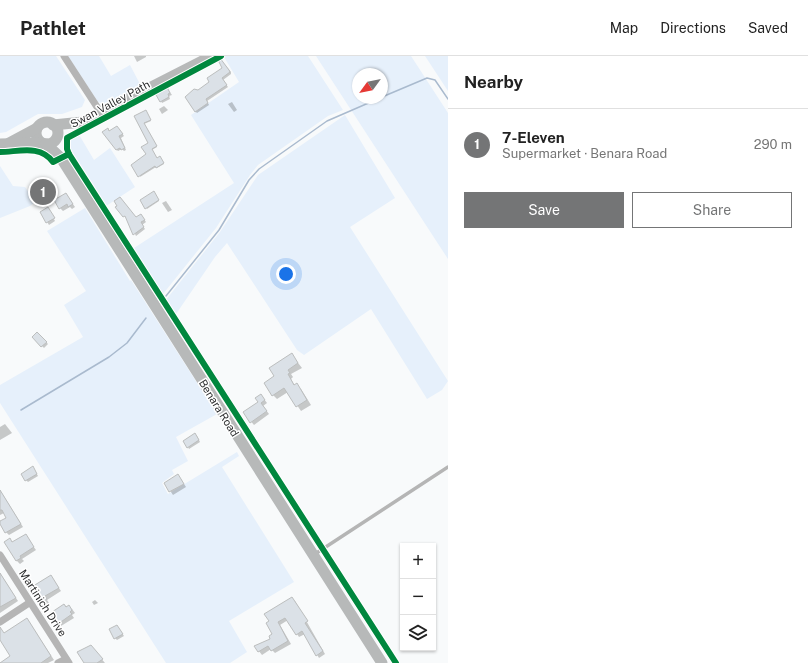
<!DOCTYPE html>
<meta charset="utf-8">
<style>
:root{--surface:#fff;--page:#f2f2f2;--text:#222;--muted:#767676;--line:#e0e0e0;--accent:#747576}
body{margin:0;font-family:"Public Sans",sans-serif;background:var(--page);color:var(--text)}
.controls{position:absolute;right:12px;bottom:12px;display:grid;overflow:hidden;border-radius:0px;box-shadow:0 1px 3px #0004}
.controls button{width:36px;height:36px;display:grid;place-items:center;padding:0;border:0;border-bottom:1px solid var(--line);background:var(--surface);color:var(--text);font:20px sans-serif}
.compass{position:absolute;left:352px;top:12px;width:36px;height:36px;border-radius:50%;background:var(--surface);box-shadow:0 1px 3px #0004;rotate:237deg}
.you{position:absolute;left:286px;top:218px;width:14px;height:14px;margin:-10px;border:3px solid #fff;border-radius:50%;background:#1a73e8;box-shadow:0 0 0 6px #1a73e833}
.badge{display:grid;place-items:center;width:26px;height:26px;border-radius:50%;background:var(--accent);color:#fff;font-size:13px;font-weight:700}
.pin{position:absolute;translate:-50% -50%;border:2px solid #fff;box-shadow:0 1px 4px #0006}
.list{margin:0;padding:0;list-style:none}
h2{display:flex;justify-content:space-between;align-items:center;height:52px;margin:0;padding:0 16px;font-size:17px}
h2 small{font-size:13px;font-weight:400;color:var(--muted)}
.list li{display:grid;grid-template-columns:26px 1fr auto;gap:12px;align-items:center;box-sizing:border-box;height:72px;padding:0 16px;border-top:1px solid var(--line)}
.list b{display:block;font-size:15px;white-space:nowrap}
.list p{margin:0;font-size:13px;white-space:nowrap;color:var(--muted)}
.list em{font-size:13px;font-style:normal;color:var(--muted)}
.actions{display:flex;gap:8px;padding:12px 16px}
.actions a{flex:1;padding:9px 0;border:1px solid var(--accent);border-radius:0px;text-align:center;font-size:14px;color:var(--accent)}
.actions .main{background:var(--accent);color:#fff}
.icon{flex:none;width:22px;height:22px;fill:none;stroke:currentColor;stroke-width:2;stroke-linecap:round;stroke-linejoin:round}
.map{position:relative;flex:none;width:448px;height:607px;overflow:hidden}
header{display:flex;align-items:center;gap:24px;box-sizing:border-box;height:56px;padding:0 20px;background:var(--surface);border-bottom:1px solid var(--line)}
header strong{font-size:19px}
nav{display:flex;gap:22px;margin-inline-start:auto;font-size:14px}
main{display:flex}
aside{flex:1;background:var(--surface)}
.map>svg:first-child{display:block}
.green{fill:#e6f0fb;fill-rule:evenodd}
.shadow{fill:#0003}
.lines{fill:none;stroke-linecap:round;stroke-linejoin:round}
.stream{stroke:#a9bace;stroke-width:1.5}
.building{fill:#dbe1e7;stroke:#bcbebe}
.service{stroke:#b5b5b5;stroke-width:3.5}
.minor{stroke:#b5b5b5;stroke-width:7}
.primary{stroke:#b7b9b9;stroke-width:11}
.cycleway-casing{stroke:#fff;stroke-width:8}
.cycleway{stroke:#00873e;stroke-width:6}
.labels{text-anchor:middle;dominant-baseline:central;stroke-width:3;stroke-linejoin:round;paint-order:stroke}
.street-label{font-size:11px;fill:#2d2e2f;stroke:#fff}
</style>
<header>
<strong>Pathlet</strong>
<nav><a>Map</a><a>Directions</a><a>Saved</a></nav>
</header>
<main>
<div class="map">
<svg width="448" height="607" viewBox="0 0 448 607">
<rect width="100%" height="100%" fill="#f8fafb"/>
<g class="green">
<polygon points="0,0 56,0 85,44 82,51 62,58 38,58 6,76 0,77"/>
<polygon points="68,0 99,0 111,20 130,9 141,30 105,48 98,46"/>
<polygon points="226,0 308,0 343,54 328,60 258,109 250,119 216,172 163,238 134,192 234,127 191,59 239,26 224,1"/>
<path d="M316,0H411L448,57V203ZM358,18H382V42H358Z"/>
<polygon points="425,0 448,0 448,35"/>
<polygon points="345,59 395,142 350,171 448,325 442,334 427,343 371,253 304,299 297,294 227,187 215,201 174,261 165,245 220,176 258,119"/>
<polygon points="78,77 94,104 110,92 135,131 103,152 65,93 66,84"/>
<polygon points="0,110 13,130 25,131 35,146 30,150 0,162"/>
<polygon points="85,152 130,225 131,224 217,358 176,381 188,405 172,414 174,418 162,427 168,438 237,396 239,400 222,411 294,526 229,565 247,596 230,607 166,607 0,347 0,329 83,281 64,249 86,235 47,175"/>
</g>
<g class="shadow">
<polygon points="134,0 146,0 146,1 137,6"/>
<polygon points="220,3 231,16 231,18 223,24 228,31 207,45 209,49 197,57 195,55 198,35 211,26 224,12"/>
<polygon points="167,32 172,39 169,40 170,43 162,47 161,45"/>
<polygon points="232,46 237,54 234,56 228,48"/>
<polygon points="164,50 168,54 162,58 159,53"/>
<polygon points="146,55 151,65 144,68 157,91 152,94 157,103 160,103 164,108 157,112 156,111 140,121 149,88 135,60"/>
<polygon points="108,73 110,76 119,73 124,80 121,82 126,94 124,95 122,93 118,95 117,94"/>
<polygon points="50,128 56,140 40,147 36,144"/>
<polygon points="154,137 159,145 147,153 141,144"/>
<polygon points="66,138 75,151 72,153 70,151 63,155 60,152"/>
<polygon points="166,145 172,154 168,156 162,147"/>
<polygon points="117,151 136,162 141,159 146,166 142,169 145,173 136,180 127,161"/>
<polygon points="48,153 55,165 49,169 41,156"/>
<polygon points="37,277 48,288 44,292 33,281"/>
<polygon points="292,299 302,312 291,318 293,321 291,323 295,330 301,333 311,349 301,355 288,336 277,343 273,339 275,321"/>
<polygon points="264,343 267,347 263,350 269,358 254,369 244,357"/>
<polygon points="5,368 12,377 0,384 0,371"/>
<polygon points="197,380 200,386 189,393 188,391"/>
<polygon points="34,413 38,420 28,426 26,424"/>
<polygon points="181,423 186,431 173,439 165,427"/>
<polygon points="0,434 23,471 9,479 6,476 8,462 4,457 0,459"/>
<polygon points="25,479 36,494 22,503 24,505 20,508 17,505 10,484 13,487"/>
<polygon points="0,517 18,545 0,557"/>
<polygon points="51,520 61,535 47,544 49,547 46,549 31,532"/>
<polygon points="95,544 98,547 94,549 92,546"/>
<polygon points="295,545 325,598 319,602 305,578 299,581 288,564 280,569 291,588 275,597 271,593 262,599 255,590 272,583 274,579 267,568"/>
<polygon points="64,549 72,553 75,557 72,559 74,562 61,570 50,558"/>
<polygon points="27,563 54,604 48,607 1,607 11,600 0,582 0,577 4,578"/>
<polygon points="117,570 124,580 117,584 115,582"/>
<polygon points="94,594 105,607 85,607"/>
</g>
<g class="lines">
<g class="stream">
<polyline points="382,41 427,22 435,24 448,43"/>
<polyline points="166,240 219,174 249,124 259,113 327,65 380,42"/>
<polyline points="21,354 109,301 127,287 146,262"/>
</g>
</g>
<g class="building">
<polygon points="220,2 229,14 230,16 222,22 227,29 206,43 208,47 195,56 185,41 194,33 198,34 209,26 207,22 222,12 218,4"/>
<polygon points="167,31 170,37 168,38 169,41 160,46 155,37"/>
<polygon points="146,54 151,64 144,67 157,90 152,93 157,102 160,100 164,107 156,112 155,110 138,121 131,109 146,98 141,91 148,87 134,60"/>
<polygon points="117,70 123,78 119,80 125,92 121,94 120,92 116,94 102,76 108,72 109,75"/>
<polygon points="50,127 54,137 36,145 31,135"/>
<polygon points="154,135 159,144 145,153 140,144"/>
<polygon points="66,137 73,148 68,151 67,148 59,153 54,144"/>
<polygon points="120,141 136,161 141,158 145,164 141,166 144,171 133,179 125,160 123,161 115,151 117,150 114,145"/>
<polygon points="48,151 55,162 46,167 40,156"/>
<polygon points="37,276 47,286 41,291 32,281"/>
<polygon points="292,297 298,307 288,314 290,317 288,318 294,329 297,327 307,344 296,351 284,332 272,340 264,327 274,320 269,312"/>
<polygon points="261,338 265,344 261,347 267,355 250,367 243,356 258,346 255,342"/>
<polygon points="195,377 199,384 187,392 183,385"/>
<polygon points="33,410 37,418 25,425 21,418"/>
<polygon points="178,418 184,428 169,436 164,427"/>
<polygon points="0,434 21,468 5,477 0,468 0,465 6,462 2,454 0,454"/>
<polygon points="26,478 34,491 20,500 21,502 16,505 4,486 10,482 12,486"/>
<polygon points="0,517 16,542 0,551"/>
<polygon points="51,519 59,532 45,540 47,543 42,546 30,532"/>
<polygon points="292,541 308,565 305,567 323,595 316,600 302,575 296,579 285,562 278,566 288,585 271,595 268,590 258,596 254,590 270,583 269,580 272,578 266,567 269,565 264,558"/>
<polygon points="64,548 66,551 69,549 72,554 70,556 72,558 58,568 49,558"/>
<polygon points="27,562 51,600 41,607 0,607 10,600 0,584 0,571 4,577"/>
<polygon points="117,569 123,578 114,583 109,573"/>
<polygon points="91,589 103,603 97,607 84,607 77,596"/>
</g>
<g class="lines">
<polyline class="service" points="315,498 448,411"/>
<g class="minor">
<polyline points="64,0 101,57"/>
<polyline points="0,499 69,607"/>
<polyline points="0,566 29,547"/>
<polyline points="58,607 66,603"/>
</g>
<g class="primary">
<circle cx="47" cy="77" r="11"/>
<polyline points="53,69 83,66 212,0"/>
<polyline points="9,87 37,72"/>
<polyline points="0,88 42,87"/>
<polyline points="46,88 61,102 382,607"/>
</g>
<g class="cycleway-casing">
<g id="cycleway">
<path d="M0,96C18,96 40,88 53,106L69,98L67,93V82L221,0"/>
<polyline points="69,98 396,607"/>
</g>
</g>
<use href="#cycleway" class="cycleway"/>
</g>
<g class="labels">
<g class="street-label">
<text transform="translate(110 48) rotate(-28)">Swan Valley Path</text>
<text transform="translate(219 352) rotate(58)">Benara Road</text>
<text transform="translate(43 547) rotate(57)">Martinich Drive</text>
</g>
</g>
</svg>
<div class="controls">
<button>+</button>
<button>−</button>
<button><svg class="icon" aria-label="layers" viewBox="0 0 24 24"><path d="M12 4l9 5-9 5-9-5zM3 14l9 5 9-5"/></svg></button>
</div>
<svg class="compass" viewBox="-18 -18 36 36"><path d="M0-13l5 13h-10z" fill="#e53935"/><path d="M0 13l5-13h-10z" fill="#767676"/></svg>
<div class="you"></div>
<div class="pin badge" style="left:43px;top:136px">1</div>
</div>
<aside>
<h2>Nearby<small></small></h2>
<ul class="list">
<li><span class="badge">1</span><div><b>7-Eleven</b><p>Supermarket · Benara Road</p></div><em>290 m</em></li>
</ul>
<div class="actions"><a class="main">Save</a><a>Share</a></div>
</aside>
</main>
